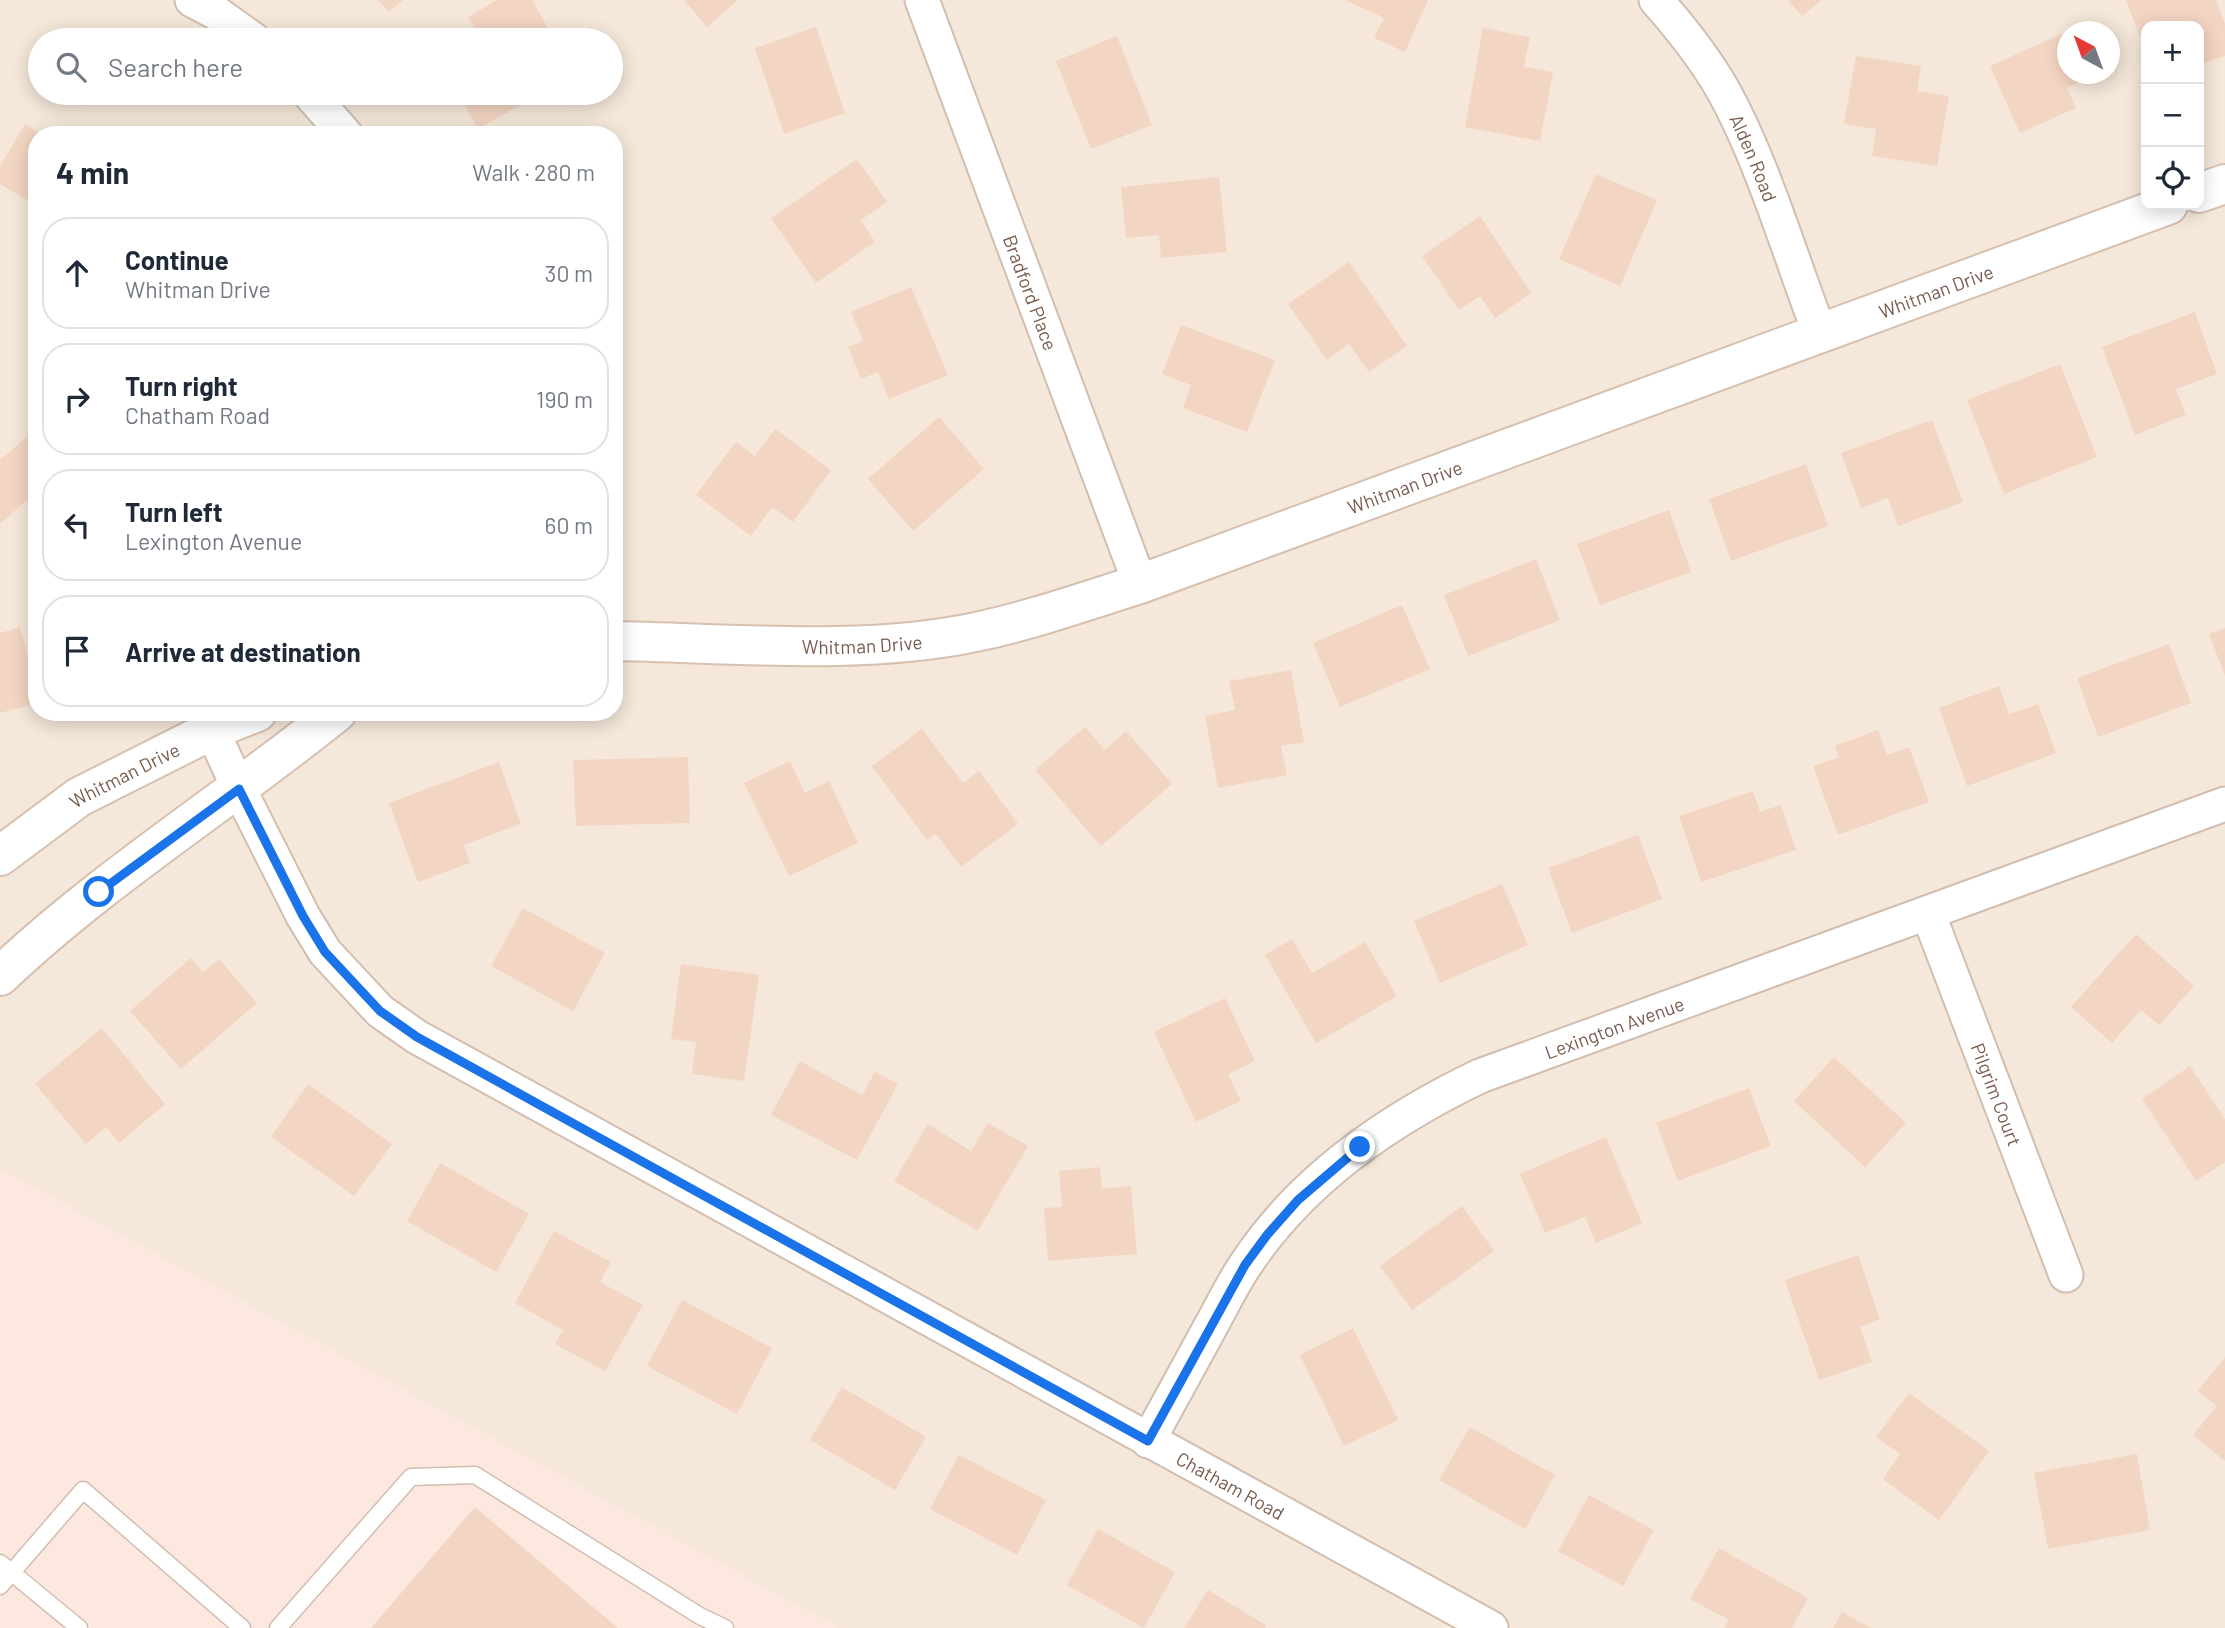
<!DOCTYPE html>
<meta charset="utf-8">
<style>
:root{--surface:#fff;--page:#f2f2f3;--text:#1f2937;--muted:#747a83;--line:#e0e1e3}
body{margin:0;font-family:Barlow,sans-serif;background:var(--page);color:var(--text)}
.controls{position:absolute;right:21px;top:21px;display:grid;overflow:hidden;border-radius:14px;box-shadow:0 4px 18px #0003}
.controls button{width:63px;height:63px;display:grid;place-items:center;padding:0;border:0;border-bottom:2px solid var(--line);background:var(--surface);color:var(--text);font:35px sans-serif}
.compass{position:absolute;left:2057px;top:21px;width:63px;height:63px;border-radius:50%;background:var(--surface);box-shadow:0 4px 18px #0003;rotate:319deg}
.stop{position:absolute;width:21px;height:21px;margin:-16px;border:5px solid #1a73e8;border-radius:50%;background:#fff}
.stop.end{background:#1a73e8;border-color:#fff;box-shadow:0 2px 7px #0008}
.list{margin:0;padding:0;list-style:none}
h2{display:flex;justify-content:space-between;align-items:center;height:91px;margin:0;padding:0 28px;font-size:30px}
h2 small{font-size:23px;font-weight:400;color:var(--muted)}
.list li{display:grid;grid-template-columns:46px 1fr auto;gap:21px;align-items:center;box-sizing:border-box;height:112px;margin:0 14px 14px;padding:0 14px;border:2px solid var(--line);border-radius:28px}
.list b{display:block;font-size:26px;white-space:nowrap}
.list p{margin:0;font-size:23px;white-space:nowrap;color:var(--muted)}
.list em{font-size:23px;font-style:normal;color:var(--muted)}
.icon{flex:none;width:38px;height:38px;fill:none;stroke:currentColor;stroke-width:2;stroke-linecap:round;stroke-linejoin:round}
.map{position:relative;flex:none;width:2225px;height:1628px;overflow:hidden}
.search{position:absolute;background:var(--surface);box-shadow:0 4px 18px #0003;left:28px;top:28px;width:595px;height:77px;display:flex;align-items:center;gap:18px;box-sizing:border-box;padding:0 24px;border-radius:38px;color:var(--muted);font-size:26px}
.panel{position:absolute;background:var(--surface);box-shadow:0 4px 18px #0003;left:28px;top:126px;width:595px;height:595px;border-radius:28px}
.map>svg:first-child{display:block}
.residential{fill:#f5e8da;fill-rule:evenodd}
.commercial{fill:#fde8e0}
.building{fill:#f3d5c3}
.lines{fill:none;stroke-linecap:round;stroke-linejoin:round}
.lane-casing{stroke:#d1beb0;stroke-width:19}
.street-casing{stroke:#d1beb0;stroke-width:37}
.secondary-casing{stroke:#d6c0b0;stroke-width:42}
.lane{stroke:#fff;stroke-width:16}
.street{stroke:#fff;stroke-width:33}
.secondary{stroke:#fff;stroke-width:38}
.route{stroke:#1a73e8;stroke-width:9}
.labels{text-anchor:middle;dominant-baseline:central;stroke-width:5;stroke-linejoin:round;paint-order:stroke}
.street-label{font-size:19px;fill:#7a5c4d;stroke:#fffaf3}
</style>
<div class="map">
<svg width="2225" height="1628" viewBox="0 0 2225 1628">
<rect width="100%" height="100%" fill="#fdf6ec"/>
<path class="residential" d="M0,0H2225V1628H838L0,1169ZM2146,26H2199V205H2146ZM2068,32H2110V74H2068ZM40,40H611V93H40ZM37,135H614V712H37Z"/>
<polygon class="commercial" points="0,1169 839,1628 0,1628"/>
<g class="building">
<polygon points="378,0 403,0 389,12"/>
<polygon points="497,0 532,0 555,40 481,40 468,17"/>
<polygon points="684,0 738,0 707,27"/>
<polygon points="1345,0 1428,0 1405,52 1374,38 1384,18"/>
<polygon points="1788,0 1821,0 1802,16"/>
<polygon points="2126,0 2216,0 2225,24 2225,56 2199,65 2199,26 2146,26 2146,40 2142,42"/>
<polygon points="816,27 845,113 784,134 755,48"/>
<polygon points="1483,28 1530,37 1524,67 1553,72 1540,141 1465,127"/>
<polygon points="2068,31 2068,74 2091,74 2092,76 2067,88 2076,108 2020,133 1990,66"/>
<polygon points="1117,36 1152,125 1091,149 1056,61"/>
<polygon points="1856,56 1921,66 1917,91 1949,96 1937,166 1872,156 1876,129 1844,124"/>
<polygon points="458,93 541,93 478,129"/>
<polygon points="25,124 43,135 37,135 37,206 0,184 0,166"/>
<polygon points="857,159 887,202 861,220 875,242 816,283 771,218"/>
<polygon points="1596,174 1657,200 1620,286 1559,259"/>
<polygon points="1219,177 1227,252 1161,258 1159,235 1126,238 1121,187"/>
<polygon points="1480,216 1531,293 1495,318 1480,296 1459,310 1422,256"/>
<polygon points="1349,262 1407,346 1369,372 1349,344 1327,360 1288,304"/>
<polygon points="911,287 948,375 889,399 878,372 861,379 848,347 863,341 851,312"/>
<polygon points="2195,312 2217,374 2176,389 2186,415 2135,435 2102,347"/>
<polygon points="1181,325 1275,360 1247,432 1183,408 1191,385 1162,374"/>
<polygon points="2060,364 2097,457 2004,494 1967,400"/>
<polygon points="939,417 984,469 913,531 868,479"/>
<polygon points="1932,420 1963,502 1898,526 1888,498 1861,508 1841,453"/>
<polygon points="37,428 37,491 0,524 0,460"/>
<polygon points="775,429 831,470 793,522 772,507 751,536 696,495 736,442 755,456"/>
<polygon points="1806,464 1828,526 1731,561 1709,499"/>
<polygon points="614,486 624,531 614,533"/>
<polygon points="1669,510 1691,572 1600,605 1577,544"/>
<polygon points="1536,559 1560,620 1468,656 1444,595"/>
<polygon points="1402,605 1430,669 1340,707 1313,643"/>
<polygon points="20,627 37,691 37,703 0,713 0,633"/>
<polygon points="2225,628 2225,676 2209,634"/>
<polygon points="2169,644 2191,703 2098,737 2077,678"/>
<polygon points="1291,670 1304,742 1281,746 1287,775 1218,788 1205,716 1235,710 1229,681"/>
<polygon points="1999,686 2009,714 2038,704 2056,753 1967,786 1939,708"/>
<polygon points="1085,727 1105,750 1126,731 1172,784 1101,846 1035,770"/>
<polygon points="922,729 963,783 979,771 1018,824 961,867 936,834 927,840 872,766"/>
<polygon points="1878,730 1887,755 1909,747 1929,802 1838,835 1813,766 1839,757 1835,746"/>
<polygon points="688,757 690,823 576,826 573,760"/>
<polygon points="790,761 805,793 829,781 858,843 789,876 744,783"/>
<polygon points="499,762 521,824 464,845 470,863 418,882 389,803"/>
<polygon points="1753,791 1760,812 1781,805 1796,850 1701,882 1679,816"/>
<polygon points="1638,835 1662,899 1572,933 1548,868"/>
<polygon points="1502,884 1528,945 1440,983 1414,921"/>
<polygon points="523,908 605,953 573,1011 491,966"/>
<polygon points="2136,934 2194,986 2159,1025 2141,1010 2112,1043 2071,1007"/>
<polygon points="1292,939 1312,973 1365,942 1397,996 1316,1043 1265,955"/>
<polygon points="191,958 203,972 219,959 257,1003 181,1069 130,1011"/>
<polygon points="681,964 759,975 744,1081 692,1074 696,1042 671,1039"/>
<polygon points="1225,998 1255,1061 1228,1074 1241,1101 1196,1122 1154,1032"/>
<polygon points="102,1028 165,1104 119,1143 106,1127 86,1144 35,1084"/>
<polygon points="1834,1057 1906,1123 1865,1167 1794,1101"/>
<polygon points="800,1061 862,1095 875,1072 898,1084 857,1160 771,1115"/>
<polygon points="2190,1066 2225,1119 2225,1162 2196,1181 2142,1099"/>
<polygon points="308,1084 392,1144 354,1196 271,1137"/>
<polygon points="1749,1088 1771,1146 1678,1181 1656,1123"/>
<polygon points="988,1123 1028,1146 978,1231 894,1181 928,1124 971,1151"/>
<polygon points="1606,1137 1642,1223 1596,1243 1585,1217 1545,1233 1520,1174"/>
<polygon points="440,1163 529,1214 496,1272 407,1221"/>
<polygon points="1100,1167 1102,1189 1131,1186 1137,1254 1048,1261 1044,1208 1062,1207 1059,1171"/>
<polygon points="1462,1206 1494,1251 1412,1310 1380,1266"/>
<polygon points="554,1231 611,1262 600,1282 643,1305 605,1371 555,1344 563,1330 515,1303"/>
<polygon points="1858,1255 1880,1319 1860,1327 1872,1362 1819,1380 1785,1280"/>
<polygon points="682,1300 772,1348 737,1414 647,1366"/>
<polygon points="1353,1328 1398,1420 1344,1446 1300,1355"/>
<polygon points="2225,1357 2225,1461 2193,1435 2217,1406 2198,1391"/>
<polygon points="842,1387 926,1437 895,1490 810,1440"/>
<polygon points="1909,1393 1989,1451 1939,1520 1883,1479 1900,1454 1876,1437"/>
<polygon points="1470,1427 1555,1475 1525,1529 1439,1480"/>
<polygon points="2137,1454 2150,1530 2048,1549 2034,1473"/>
<polygon points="959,1455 1046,1500 1017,1555 930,1509"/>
<polygon points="1589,1495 1654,1530 1623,1586 1558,1551"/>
<polygon points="475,1507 618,1628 371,1628"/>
<polygon points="1098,1529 1175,1572 1144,1628 1067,1585"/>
<polygon points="1719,1548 1808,1598 1792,1628 1724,1628 1729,1620 1690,1599"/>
<polygon points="1208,1590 1267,1626 1265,1628 1184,1628"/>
<polygon points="1842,1612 1871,1628 1833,1628"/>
</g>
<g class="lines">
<g class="lane-casing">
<g id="lane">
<polyline points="0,1563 79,1628"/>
<polyline points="0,1586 83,1490 242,1628"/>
<polyline points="278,1628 411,1477 475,1475 700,1616 725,1628"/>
</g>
</g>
<g class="street-casing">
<g id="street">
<polyline points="192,0 215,12 254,40"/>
<path id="s1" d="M922,0L1140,584"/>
<path id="s2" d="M1656,0C1681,28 1704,57 1723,90C1763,162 1790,256 1820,334"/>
<polyline points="309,93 346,135"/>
<path id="s3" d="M212,730L239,789L303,916L325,952L380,1011L417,1037L1491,1628"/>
<path id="s4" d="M1928,913L2066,1275"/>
<path id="s5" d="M1148,1441C1169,1402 1191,1363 1212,1324C1223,1304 1233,1283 1246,1264C1302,1179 1390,1119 1480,1076L2225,804"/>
</g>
</g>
<g class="secondary-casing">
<g id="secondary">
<polyline points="2199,193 2225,184"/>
<path id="s6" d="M614,641C731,643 862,656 976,632C1032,620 1086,601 1140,584L2168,205"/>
<path id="s7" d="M0,856L79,797L212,730L257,712"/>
<path d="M0,976C102,879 227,801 337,712"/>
</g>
</g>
<use href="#lane" class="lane"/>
<use href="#street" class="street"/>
<use href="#secondary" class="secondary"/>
</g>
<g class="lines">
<polyline class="route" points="99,892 239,789 303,916 325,952 380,1011 417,1037 1148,1441 1245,1265 1267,1235 1298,1200 1360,1147"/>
</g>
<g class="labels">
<g class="street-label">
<text stroke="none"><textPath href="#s2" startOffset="187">Alden Road</textPath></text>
<text stroke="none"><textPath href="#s6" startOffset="1382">Whitman Drive</textPath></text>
<text stroke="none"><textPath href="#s1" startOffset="312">Bradford Place</textPath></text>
<text stroke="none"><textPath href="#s6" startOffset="816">Whitman Drive</textPath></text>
<text stroke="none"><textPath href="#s6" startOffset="248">Whitman Drive</textPath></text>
<text stroke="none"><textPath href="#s7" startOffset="149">Whitman Drive</textPath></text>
<text stroke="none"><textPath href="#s5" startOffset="649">Lexington Avenue</textPath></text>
<text stroke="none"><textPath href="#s4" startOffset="194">Pilgrim Court</textPath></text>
<text stroke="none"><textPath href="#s3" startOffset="1304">Chatham Road</textPath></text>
</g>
</g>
</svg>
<div class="controls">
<button>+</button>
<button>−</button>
<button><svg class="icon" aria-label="locate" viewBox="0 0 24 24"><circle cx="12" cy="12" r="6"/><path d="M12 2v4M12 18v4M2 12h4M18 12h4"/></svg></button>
</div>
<svg class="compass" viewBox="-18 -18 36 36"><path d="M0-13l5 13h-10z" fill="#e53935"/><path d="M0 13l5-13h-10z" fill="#747a83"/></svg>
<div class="stop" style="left:99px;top:892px"></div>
<div class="stop end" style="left:1360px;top:1147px"></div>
<div class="search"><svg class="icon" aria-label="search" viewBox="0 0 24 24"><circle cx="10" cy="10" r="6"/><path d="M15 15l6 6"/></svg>Search here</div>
<section class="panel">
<h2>4 min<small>Walk · 280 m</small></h2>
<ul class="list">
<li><svg class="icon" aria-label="ahead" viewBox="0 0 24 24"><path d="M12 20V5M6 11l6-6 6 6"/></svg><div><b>Continue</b><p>Whitman Drive</p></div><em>30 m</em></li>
<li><svg class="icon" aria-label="right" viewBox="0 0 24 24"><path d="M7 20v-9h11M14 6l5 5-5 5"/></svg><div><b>Turn right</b><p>Chatham Road</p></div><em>190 m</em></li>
<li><svg class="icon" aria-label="left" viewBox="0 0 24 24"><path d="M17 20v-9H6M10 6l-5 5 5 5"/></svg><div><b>Turn left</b><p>Lexington Avenue</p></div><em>60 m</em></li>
<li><svg class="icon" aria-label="arrive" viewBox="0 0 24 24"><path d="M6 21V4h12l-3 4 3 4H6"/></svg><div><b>Arrive at destination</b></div></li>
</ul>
</section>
</div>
